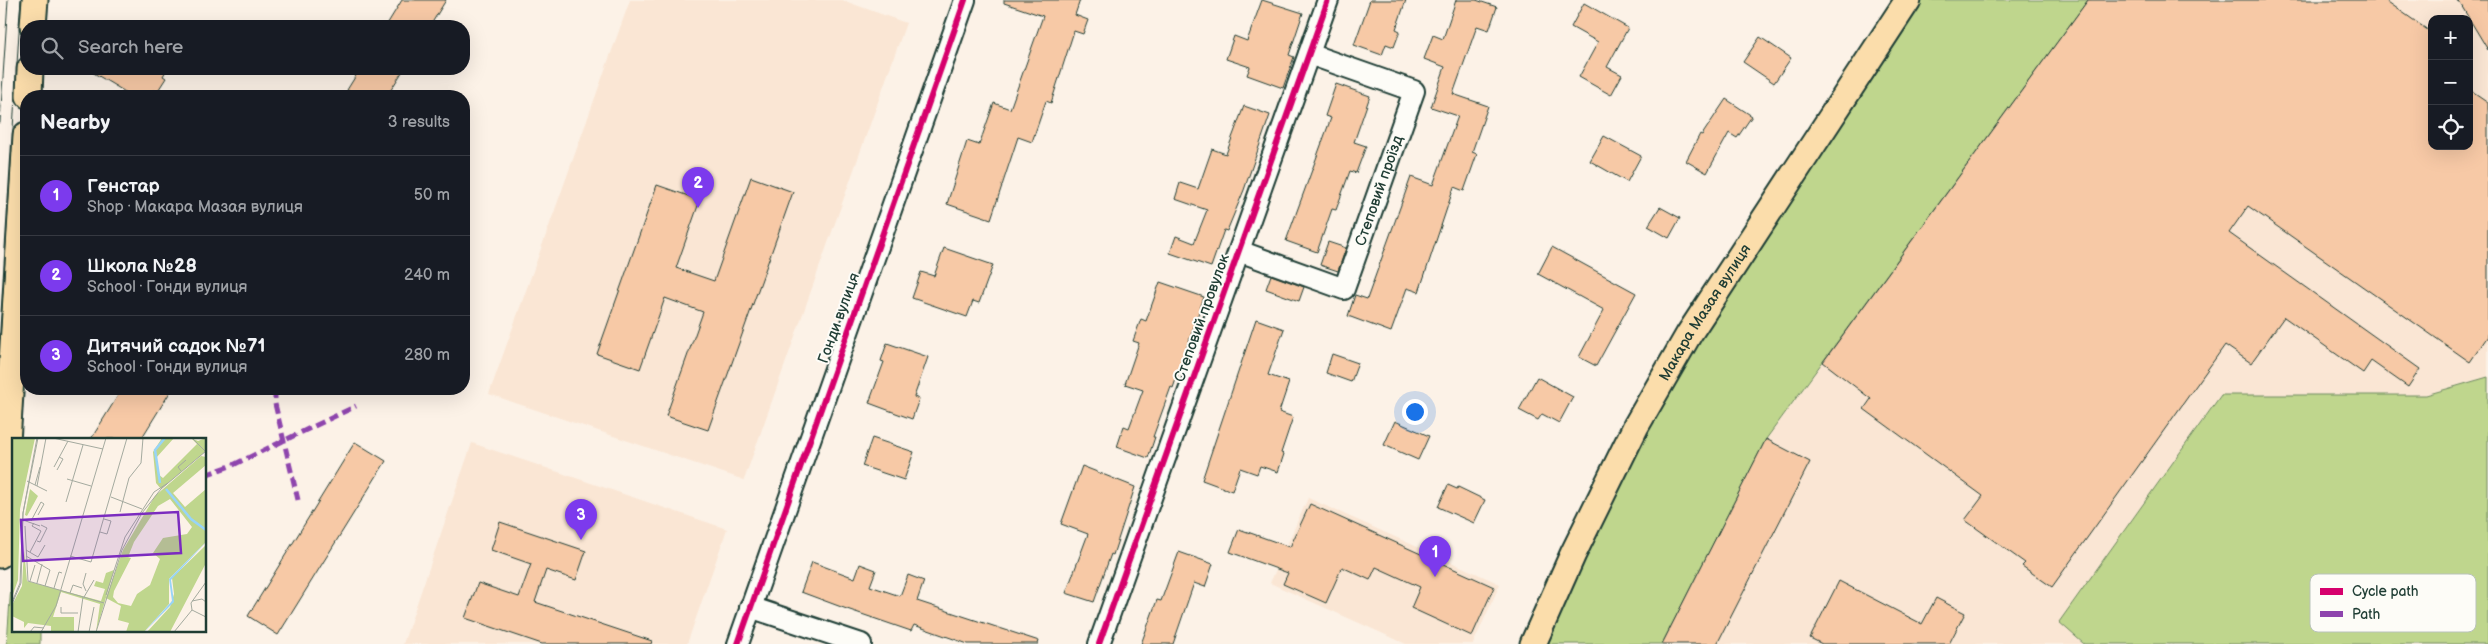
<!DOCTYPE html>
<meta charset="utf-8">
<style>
:root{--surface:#171b24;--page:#20242c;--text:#f1f3f6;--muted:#9ea1a6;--line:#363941;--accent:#7c3aed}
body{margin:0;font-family:"Balsamiq Sans",sans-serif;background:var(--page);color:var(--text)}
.controls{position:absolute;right:15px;top:15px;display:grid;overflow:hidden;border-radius:10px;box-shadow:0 5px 20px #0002}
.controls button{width:45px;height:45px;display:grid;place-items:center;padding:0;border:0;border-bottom:1px solid var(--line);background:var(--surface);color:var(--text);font:25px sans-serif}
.you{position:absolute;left:1414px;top:411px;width:18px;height:18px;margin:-12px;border:4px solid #fff;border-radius:50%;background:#1a73e8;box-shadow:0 0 0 8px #1a73e833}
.badge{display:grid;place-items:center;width:32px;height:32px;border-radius:50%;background:var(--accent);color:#fff;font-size:16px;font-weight:700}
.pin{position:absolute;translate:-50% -41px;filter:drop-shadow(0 1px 2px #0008)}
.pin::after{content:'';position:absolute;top:26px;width:18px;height:15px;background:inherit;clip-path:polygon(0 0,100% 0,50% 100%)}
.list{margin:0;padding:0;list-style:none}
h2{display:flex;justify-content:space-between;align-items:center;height:65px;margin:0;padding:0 20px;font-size:21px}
h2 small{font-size:16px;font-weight:400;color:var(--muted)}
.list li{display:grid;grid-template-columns:32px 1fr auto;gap:15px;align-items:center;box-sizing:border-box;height:80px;padding:0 20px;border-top:1px solid var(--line)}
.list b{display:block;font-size:19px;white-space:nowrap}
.list p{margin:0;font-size:16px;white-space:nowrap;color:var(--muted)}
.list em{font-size:16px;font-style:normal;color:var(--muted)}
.icon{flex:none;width:28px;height:28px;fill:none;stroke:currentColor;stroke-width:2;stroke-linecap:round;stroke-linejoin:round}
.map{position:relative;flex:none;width:2488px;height:644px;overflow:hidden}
.search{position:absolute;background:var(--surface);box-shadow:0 5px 20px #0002;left:20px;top:20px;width:450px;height:55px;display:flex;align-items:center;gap:12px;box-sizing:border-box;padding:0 18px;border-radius:20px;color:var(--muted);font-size:19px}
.panel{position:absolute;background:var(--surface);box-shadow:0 5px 20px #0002;left:20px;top:90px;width:450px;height:305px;border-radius:20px}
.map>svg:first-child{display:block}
.built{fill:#fae6d4;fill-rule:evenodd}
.green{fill:#bfd68d;stroke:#6f8a60}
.building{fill:#f7c9a6;stroke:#1f3d34}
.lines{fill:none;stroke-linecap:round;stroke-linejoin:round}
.minor-casing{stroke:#1f3d34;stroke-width:24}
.major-casing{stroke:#1f3d34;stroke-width:29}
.minor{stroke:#fdfcf7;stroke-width:20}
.major{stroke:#fbddab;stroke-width:25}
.tram{stroke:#1f3d34;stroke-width:1}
.quiet{stroke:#8e44ad;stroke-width:5;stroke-dasharray:10 5;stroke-linecap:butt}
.cycleway-casing{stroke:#fdfcf7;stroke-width:9}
.cycleway{stroke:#d6006c;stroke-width:6}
.labels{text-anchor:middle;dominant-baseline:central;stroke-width:4;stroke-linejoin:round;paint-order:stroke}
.street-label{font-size:15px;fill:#1f3d34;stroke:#fdfcf7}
.inset-river{fill:none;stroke:#97d4f8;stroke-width:2.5}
.inset-road{fill:none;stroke:#a4aa9f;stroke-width:1}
.view{fill:#7b2cbf;fill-opacity:0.15;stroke:#7b2cbf;stroke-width:2.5}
.inset-edge{fill:none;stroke:#1f3d34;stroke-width:2.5}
.key{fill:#fdfcf7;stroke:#bac3bc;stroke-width:1}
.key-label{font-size:14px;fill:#1f3d34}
</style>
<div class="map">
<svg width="2488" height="644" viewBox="0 0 2488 644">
<rect width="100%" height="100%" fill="#fcf2e7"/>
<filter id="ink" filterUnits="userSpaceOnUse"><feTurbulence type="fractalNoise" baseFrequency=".02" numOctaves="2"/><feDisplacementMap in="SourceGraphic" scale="10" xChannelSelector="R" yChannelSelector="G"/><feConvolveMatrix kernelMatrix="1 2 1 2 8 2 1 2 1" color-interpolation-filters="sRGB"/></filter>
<g filter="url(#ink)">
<g class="built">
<polygon points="630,0 842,0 906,23 744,480 489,394"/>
<path d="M2088,0H2488V377L2426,395H2221L2060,622L2084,644H1662L1766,439ZM2432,19H2469V146H2432Z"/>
<polygon points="472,443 727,529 687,644 403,644"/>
<polygon points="1308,498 1500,584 1473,644 1406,644 1270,583"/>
</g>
<g class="green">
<polygon points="1918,0 2088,0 1766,439 1662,644 1542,644 1580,557 1696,339"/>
<polygon points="2488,377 2488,644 2084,644 2059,622 2221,395 2426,395"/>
<polygon points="14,540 14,630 40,630 40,644 7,644"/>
</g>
<g class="building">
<polygon points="402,0 446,0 430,26 386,26"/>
<polygon points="1004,0 1080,0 1075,15 1088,20 1083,34 1074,31 1051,103 1046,101 1032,142 1018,137 991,219 947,204 967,141 979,145 994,103 1010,109 1043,16 1004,3"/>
<polygon points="1262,0 1303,13 1289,55 1294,57 1283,88 1247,75 1250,67 1226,59 1234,36 1247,41"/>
<polygon points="1370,0 1406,0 1396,29 1400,31 1394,47 1386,44 1382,55 1354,45"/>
<polygon points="1456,0 1476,0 1497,7 1489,30 1477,26 1453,94 1488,106 1472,152 1477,154 1464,191 1454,187 1419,292 1407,288 1391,332 1348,316 1355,295 1367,299 1411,177 1433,185 1458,116 1431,107 1445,67 1424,59 1433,35 1443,39"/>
<polygon points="2088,0 2385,0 2432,33 2432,146 2469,146 2469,89 2488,102 2488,336 2470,362 2248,206 2229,233 2420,369 2408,387 2371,361 2363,373 2284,317 2251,363 2225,345 2052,587 2022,566 2025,563 1965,520 1983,496 1864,409 1871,399 1823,362"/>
<polygon points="2458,0 2488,0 2488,50"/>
<polygon points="1584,3 1628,28 1607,67 1622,75 1611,95 1579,77 1598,42 1571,27"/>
<polygon points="1760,37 1791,58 1774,83 1743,62"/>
<polygon points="87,69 167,69 163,76 166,78 157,92 154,90 150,96 132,96"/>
<polygon points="360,69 404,69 387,96 358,96 347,90"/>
<polygon points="1336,84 1370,96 1354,142 1366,146 1356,173 1350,171 1336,210 1332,209 1317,252 1286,241 1331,118 1325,116"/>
<polygon points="1726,99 1752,116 1737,138 1729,133 1707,173 1686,161 1700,134 1702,135"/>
<polygon points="1244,106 1270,115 1244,190 1227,231 1224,230 1211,267 1170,253 1176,236 1194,243 1207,210 1175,199 1180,183 1198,189 1212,149 1226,154"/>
<polygon points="1604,136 1641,156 1627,182 1590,161"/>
<polygon points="751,177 793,192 708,430 666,416 703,312 665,298 640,369 597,354 657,185 700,200 676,268 714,281"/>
<polygon points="1660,207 1680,218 1669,238 1648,226"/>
<polygon points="1328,242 1346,248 1338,271 1320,265"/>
<polygon points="1552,247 1636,293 1596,366 1579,357 1604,310 1538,274"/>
<polygon points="944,248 993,265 979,303 973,301 967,317 912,298 921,272 934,276"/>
<polygon points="1271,275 1304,287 1299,301 1266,289"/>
<polygon points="1160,282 1204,297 1173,388 1171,387 1153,437 1155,437 1148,458 1117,447 1124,426 1129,428 1143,390 1125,384 1139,343 1133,341 1141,319 1146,321"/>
<polygon points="1256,319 1284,329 1268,375 1289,382 1279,412 1293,417 1281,453 1284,454 1278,472 1260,466 1257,474 1240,468 1232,491 1202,480"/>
<polygon points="887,343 928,357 914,397 919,399 912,419 869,403 884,362 881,361"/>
<polygon points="1332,354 1358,363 1351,382 1326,373"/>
<polygon points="1537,377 1573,397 1559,423 1542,414 1538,420 1519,410"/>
<polygon points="122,389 172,389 141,439 91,439"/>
<polygon points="1395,421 1429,436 1418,460 1384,445"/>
<polygon points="872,438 914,452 904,480 862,466"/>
<polygon points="1766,439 1810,462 1717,644 1662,644"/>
<polygon points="355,442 386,461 278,635 248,616"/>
<polygon points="1082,466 1135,487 1113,555 1111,554 1094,602 1066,593 1088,534 1061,524"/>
<polygon points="1448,485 1457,489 1458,487 1485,500 1474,523 1438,507"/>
<polygon points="1310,504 1494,587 1472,636 1411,608 1420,587 1376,567 1370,580 1342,567 1326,603 1283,584 1288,573 1230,552 1239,529 1290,547"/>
<polygon points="500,522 586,551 576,580 546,570 535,602 652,641 651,644 542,644 465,618 478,583 519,597 531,564 491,550"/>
<polygon points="1179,552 1213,564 1205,587 1194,583 1173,644 1141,644 1157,600 1161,601"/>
<polygon points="812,562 855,578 860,564 876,570 870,586 900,596 908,575 924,581 917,601 1039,641 1038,644 968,644 914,625 911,631 844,608 801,592"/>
<polygon points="1839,581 1922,624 1936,598 1965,613 1949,644 1822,644 1810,638"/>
</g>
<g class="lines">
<g class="minor-casing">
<g id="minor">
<path id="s1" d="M1239,251L1344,289L1414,91L1309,54"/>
<polyline points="750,607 861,644"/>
<polyline points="738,644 965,0"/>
<polyline points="1099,644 1328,0"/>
</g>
</g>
<g class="major-casing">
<g id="major">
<polyline points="33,26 35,0"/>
<polyline points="29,96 30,69"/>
<polyline points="0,555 26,135"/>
<path id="s2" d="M1533,644L1573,554L1636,426L1689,334L1908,0"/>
</g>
</g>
<use href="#minor" class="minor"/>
<use href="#major" class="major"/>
<g class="tram">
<polyline points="0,123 8,0"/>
<polyline points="0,339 21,0"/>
</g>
<g class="quiet">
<polyline points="275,389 275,404 298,500"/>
<polyline points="205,475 233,465 356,406"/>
</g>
<g class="cycleway-casing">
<g id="cycleway">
<polyline points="738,644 965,0"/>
<polyline points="1099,644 1328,0"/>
</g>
</g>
<use href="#cycleway" class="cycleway"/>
</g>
</g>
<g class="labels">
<g class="street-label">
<text stroke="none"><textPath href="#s1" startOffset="216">Степовий проїзд</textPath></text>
<text stroke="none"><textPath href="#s2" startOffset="374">Макара Мазая вулиця</textPath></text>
<text transform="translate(839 318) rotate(-70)">Гонди вулиця</text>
<text transform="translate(1202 318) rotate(-70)">Степовий провулок</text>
</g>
</g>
<g transform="translate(12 438)">
<rect width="194" height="194" fill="#fcf2e7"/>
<path d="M0,0H23L8,71L6,142L0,159ZM150,0H162L144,20L147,37L151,40L185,6L179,0L186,3L194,0V13L149,51L144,45L141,14ZM189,18L194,19V27L161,55L173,69L194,51V104L157,141V166L132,194H114L117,185L106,182L109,168L94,160L111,112L143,58ZM158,61L180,89L175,96L151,100L141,115L148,121L138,147L125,156L119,168L106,165L101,159L102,153L119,120L116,119L122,104L146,68ZM18,51L26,58L15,78L13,77ZM194,107V125L158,194H135L158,169L162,156L160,140ZM12,112L15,143L89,163L93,151L82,148L84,143L91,145L94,135L102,132L84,194L88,166L49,154L41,179H62V194H39V188L16,185L12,190V184L0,178V167L10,148Z" fill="#bfd68d" fill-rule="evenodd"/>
<path d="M194,104L159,142L162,164L132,194L160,163L157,141Z" fill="#97d4f8"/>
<path class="inset-river" d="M148,45L143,12L153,0M154,51L179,81L194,92"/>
<path class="inset-road" d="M41,0L91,11M180,0L193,13M42,29L56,3M45,32L51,21L47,19M169,33L166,29L174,22M55,41L79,48M15,43L35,53M23,47L28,29M25,48L34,0M99,59L130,71M54,64L71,7M108,74L117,40L129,25L131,0M8,81L28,88M19,83L29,64L32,66L26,77M13,88L16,143L92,165M88,94L95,96L99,83L92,81M25,103L28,104L35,90L29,87M14,112L26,119L33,107M18,114L29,93L20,88L22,85M14,118L38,132L33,148M58,118L79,124M79,124L115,0M18,143L23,127M25,145L30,126M42,150L47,134L50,135M74,153L71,146L74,135M58,155L61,147L70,150M94,157L113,99L142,54L156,45M72,159L82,142M180,163L190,161L194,164M0,164L8,145L11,75L25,0M0,166L9,145L11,75L26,0M49,169V175H66M180,172L179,165L194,144M180,172L194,179M18,194L22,189L32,190M29,194L44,168L94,0M66,194L71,159M77,194L82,169M84,194L110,112L130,75L149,51L194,13M162,194L180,172"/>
<path class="view" d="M166,74L169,115L11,123L9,82Z"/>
<rect width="194" height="194" class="inset-edge"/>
</g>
<rect x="2310" y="574" width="166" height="58" rx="8" class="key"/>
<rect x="2320" y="588" width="23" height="7" fill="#d6006c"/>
<rect x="2320" y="611" width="23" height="6" fill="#8e44ad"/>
<g class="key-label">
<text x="2352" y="596">Cycle path</text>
<text x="2352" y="619">Path</text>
</g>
</svg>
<div class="controls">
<button>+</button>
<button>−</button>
<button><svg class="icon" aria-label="locate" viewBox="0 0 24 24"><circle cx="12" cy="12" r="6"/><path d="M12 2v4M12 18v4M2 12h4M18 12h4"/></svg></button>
</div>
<div class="you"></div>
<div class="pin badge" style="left:1435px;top:577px">1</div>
<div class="pin badge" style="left:698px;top:208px">2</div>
<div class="pin badge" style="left:581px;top:540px">3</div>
<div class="search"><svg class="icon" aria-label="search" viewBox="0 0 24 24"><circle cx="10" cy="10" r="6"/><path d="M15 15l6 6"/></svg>Search here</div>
<section class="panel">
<h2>Nearby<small>3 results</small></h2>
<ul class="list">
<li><span class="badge">1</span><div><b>Генстар</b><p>Shop · Макара Мазая вулиця</p></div><em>50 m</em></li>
<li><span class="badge">2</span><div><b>Школа №28</b><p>School · Гонди вулиця</p></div><em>240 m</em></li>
<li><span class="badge">3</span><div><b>Дитячий садок №71</b><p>School · Гонди вулиця</p></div><em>280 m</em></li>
</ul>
</section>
</div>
